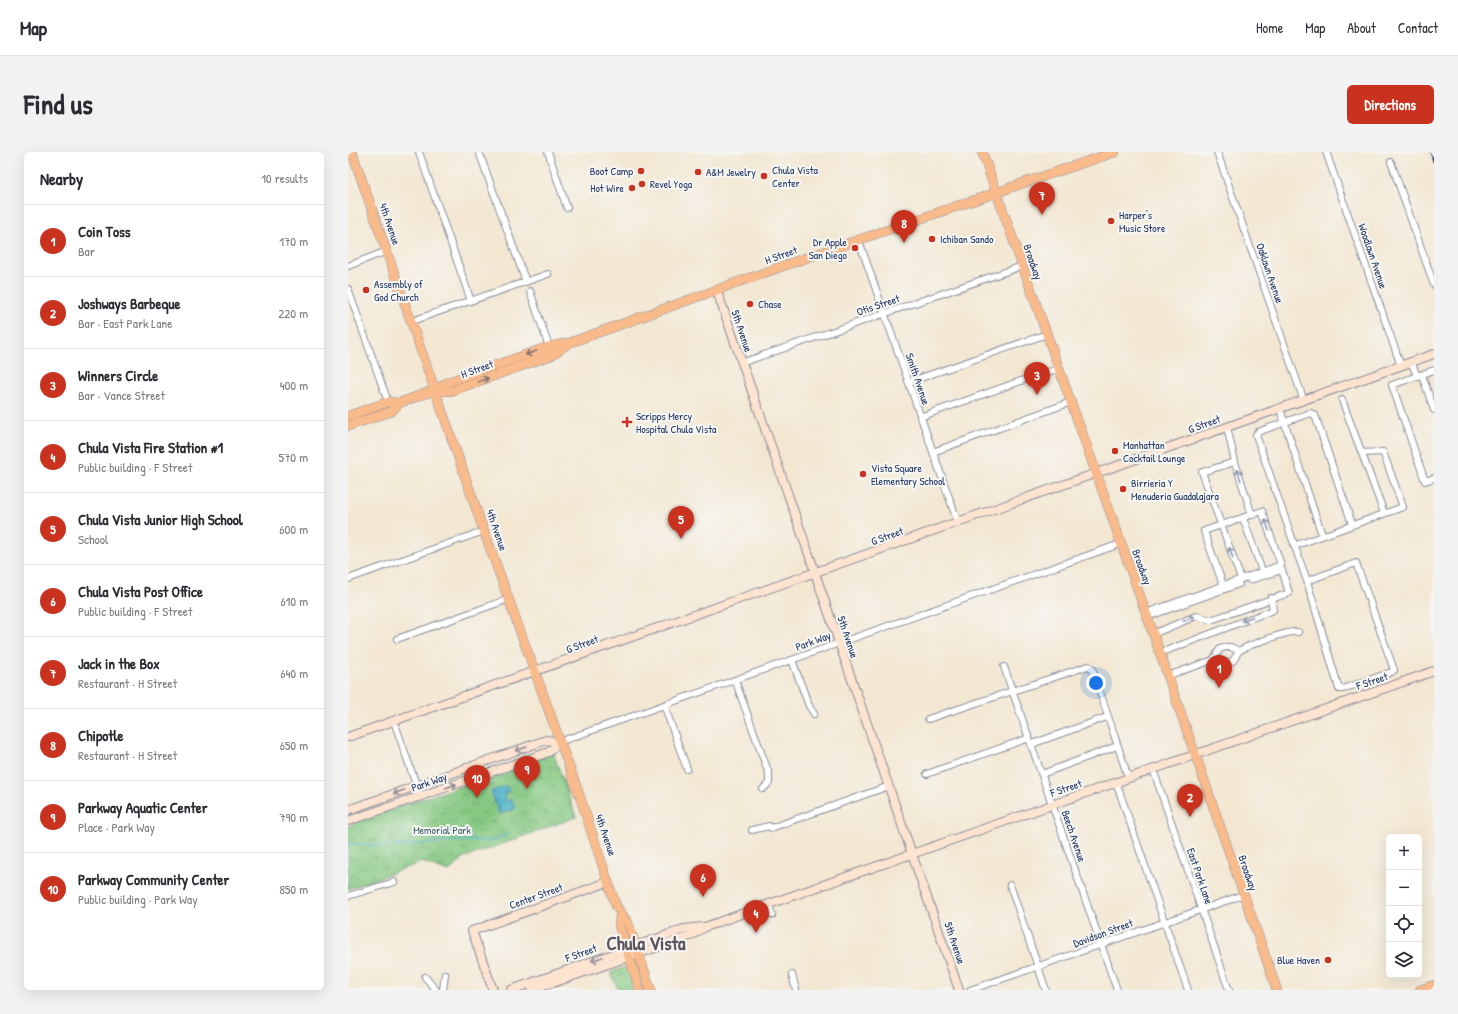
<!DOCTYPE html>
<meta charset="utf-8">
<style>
:root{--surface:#fff;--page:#f2f2f3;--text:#2b2b33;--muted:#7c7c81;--line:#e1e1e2;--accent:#c8321e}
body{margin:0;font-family:"Patrick Hand",sans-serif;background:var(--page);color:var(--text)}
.controls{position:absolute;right:12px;bottom:12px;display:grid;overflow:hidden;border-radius:6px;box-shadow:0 4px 16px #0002}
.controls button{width:36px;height:36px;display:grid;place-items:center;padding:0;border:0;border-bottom:1px solid var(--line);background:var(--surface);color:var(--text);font:20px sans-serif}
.you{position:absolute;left:748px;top:531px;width:14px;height:14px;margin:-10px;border:3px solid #fff;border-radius:50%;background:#1a73e8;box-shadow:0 0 0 6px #1a73e833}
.badge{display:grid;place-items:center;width:26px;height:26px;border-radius:50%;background:var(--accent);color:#fff;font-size:13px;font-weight:700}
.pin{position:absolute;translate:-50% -33px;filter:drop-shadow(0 1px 2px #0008)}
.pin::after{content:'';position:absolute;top:21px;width:14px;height:12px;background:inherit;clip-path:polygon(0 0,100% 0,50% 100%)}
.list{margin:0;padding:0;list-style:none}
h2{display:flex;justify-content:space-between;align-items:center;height:52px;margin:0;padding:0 16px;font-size:17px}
h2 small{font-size:13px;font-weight:400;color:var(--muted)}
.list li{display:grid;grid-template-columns:26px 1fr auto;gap:12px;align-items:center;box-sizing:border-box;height:72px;padding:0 16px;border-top:1px solid var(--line)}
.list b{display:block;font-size:15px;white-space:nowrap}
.list p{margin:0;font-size:13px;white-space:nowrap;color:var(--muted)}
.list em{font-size:13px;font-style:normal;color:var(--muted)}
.icon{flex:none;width:22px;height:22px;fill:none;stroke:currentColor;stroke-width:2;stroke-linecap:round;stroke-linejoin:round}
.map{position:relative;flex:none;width:1086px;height:838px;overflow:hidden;border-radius:6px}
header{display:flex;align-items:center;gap:24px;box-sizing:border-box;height:56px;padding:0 20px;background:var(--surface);border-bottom:1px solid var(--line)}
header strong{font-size:19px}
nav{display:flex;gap:22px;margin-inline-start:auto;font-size:14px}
.intro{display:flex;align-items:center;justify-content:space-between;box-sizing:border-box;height:96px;padding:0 24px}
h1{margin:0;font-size:28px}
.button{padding:10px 18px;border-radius:6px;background:var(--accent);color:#fff;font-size:14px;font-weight:700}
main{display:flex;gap:24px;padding:0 24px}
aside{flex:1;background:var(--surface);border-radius:6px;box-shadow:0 4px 16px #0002}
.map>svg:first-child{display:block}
.park{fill:url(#park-crowns);stroke:#507c70}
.water{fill:url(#water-ripples);stroke:#327093}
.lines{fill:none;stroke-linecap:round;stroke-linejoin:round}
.stream{stroke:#49b0c8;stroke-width:1.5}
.street-casing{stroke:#878b98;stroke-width:8}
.secondary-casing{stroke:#878b98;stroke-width:10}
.primary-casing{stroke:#878b98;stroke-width:10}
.street{stroke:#fff;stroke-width:6}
.secondary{stroke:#fde4d1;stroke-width:8}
.primary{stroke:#fabb8c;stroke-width:9}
.rail-casing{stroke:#1b2f5e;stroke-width:3}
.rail{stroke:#f6f6f2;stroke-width:1.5;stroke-dasharray:4.5;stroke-linecap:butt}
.oneway{stroke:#7f6e73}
.oneway2{stroke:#8d97ae}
.oneway3{stroke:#8c8a98}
.poi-dot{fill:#c8321e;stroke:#f6f6f2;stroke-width:1.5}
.labels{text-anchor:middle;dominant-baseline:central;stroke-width:4;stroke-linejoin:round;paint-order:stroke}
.poi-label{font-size:11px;fill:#1b2f5e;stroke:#f6f6f2;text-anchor:start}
.street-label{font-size:11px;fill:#1b2f5e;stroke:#f6f6f2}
.park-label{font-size:11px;fill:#3b5d68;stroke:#f6f6f2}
.town-label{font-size:19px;font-weight:bold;fill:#5c545f;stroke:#f6f6f2}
</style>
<header>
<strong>Map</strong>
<nav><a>Home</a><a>Map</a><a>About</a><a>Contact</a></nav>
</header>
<div class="intro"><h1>Find us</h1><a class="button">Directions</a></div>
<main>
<aside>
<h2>Nearby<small>10 results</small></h2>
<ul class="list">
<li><span class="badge">1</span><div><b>Coin Toss</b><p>Bar</p></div><em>170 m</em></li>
<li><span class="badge">2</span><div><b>Joshways Barbeque</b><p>Bar · East Park Lane</p></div><em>220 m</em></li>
<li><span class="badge">3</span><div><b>Winners Circle</b><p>Bar · Vance Street</p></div><em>400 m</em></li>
<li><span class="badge">4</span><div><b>Chula Vista Fire Station #1</b><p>Public building · F Street</p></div><em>570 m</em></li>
<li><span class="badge">5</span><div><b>Chula Vista Junior High School</b><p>School</p></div><em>600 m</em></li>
<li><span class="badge">6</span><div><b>Chula Vista Post Office</b><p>Public building · F Street</p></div><em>610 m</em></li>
<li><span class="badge">7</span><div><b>Jack in the Box</b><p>Restaurant · H Street</p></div><em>640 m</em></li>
<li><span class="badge">8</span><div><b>Chipotle</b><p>Restaurant · H Street</p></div><em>650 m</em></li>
<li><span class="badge">9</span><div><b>Parkway Aquatic Center</b><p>Place · Park Way</p></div><em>790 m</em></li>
<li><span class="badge">10</span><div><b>Parkway Community Center</b><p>Public building · Park Way</p></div><em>850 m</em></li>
</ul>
</aside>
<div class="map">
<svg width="1086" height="838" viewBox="0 0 1086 838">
<defs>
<pattern id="park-crowns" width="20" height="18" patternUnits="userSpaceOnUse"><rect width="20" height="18" fill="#85c881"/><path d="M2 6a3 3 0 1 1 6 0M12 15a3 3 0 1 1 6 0" fill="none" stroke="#6ca36d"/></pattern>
<pattern id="water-ripples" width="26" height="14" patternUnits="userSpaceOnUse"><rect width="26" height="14" fill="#49b0c8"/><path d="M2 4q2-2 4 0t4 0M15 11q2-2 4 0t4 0" fill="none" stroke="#3c90a6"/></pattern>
</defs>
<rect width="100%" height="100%" fill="#f6f6f2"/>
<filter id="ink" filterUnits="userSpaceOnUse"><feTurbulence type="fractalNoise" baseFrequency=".025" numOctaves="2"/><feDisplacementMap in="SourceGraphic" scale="8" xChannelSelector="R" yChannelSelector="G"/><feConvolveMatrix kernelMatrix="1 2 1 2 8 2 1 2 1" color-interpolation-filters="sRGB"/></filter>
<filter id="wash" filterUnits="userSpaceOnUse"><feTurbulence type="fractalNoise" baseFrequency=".012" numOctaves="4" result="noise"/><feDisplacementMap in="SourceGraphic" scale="16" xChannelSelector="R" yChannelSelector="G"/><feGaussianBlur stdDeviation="0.9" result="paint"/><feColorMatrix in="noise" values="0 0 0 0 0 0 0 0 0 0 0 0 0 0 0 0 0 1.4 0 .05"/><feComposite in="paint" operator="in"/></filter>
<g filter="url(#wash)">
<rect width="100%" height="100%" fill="#f3e7d2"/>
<g class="park">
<polygon points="205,600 228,665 116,706 100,720 74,710 0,737 0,674 64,650 138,626"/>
<polygon points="278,815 279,816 286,838 270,838 263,820"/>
</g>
<polygon class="water" points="159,634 161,640 156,641 158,649 163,647 167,657 151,662 143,639"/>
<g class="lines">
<polyline class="stream" points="0,692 52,694 121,688 143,689 161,682"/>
</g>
</g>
<g filter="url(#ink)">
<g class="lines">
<g class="street-casing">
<g id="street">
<polyline points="71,0 123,149"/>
<polyline points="131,0 178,130"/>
<polyline points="200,0 219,56"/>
<polyline points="869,0 956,249"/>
<polyline points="978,0 1053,214"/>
<polyline points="1043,10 1086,133"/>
<polyline points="511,89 610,371"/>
<polyline points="0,114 39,99"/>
<polyline points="0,137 40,250"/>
<polyline points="182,139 202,198"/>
<polyline points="64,169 200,122"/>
<polyline points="393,211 674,114"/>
<polyline points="1064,211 1069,224"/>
<polyline points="1086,218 1044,233 1077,329 1086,326"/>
<polyline points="1074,223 1086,258"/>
<polyline points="561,230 699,182"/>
<polyline points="994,248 1036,361"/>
<polyline points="932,257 974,383"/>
<polyline points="572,265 687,224 711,217"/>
<polyline points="879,275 887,310 904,363"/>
<polyline points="585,300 723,250"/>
<polyline points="887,310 854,320 893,427"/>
<polyline points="895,366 914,419"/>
<polyline points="946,394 1055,355 1035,300 1014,301"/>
<polyline points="0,427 136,379"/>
<polyline points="959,429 1008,411 1046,518 1044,520 995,537 991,537 959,429 908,283 910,280 962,261 967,263 1004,372"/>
<polyline points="798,461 933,413 914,359 856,379 875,433"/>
<polyline points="799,465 891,432"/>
<polyline points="805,482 848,464 863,468 941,441 934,418 902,428"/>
<polyline points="49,487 161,447"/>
<polyline points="812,501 925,458 923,446"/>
<polyline points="444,508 461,554 466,562"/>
<path d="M865,508L874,512L885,509C887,506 889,501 891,499C898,494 944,477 950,480"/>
<polyline points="656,515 769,838"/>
<polyline points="819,524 865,508 872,497 878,495 883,495 891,499"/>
<polyline points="387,528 421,622 421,631 415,637"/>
<polyline points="316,553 339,617"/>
<polyline points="580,567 740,514 744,516 780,625"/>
<polyline points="46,569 72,644"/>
<polyline points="211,590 772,392"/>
<polyline points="684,592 759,565"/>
<polyline points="805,617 881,838"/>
<polyline points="579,622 681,586"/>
<polyline points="694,622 769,594"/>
<polyline points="768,630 840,838"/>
<polyline points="404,678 421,674 423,676 541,634"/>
<polyline points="662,733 698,838"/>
<polyline points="0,744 46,730"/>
<polyline points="421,752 424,763"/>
<polyline points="444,823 448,838"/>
<polyline points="77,825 88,838"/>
<polyline points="95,838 97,822"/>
<polyline points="622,838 895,743"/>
</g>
</g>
<g class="secondary-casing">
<g id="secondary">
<polyline points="369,139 465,414"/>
<polyline points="467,421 611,838"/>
<polyline points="0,585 1086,202"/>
<polyline points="0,658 198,588 211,590"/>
<polyline points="0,669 201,600 211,590"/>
<polyline points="145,838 124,779 260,730"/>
<polyline points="163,838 336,777 355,775"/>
<polyline points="184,838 342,784 357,775 421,752 1086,519"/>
</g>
</g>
<g class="primary-casing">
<g id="primary">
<polyline points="4,0 136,379 231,642 268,754 280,771 303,838"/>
<polyline points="634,0 798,461 929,838"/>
<polyline points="661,36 767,0"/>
<polyline points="87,238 103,239 204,203 218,193"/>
<polyline points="0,264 40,250 51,251 87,238 100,230 200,195 221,191 446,110 659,37"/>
<polyline points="0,274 44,259 51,251"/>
<polyline points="272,763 271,774 292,838"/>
<polyline points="1072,838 1086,833"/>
</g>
</g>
<use href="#street" class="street"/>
<use href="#secondary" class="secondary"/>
<use href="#primary" class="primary"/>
<g class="rail-casing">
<polyline id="rail" points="1083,0 1086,9"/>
</g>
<use href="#rail" class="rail"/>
</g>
<defs><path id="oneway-shaft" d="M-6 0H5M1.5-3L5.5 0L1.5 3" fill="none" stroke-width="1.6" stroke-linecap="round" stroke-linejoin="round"/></defs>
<g class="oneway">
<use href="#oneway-shaft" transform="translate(183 201) rotate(161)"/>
<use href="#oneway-shaft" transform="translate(135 228) rotate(-20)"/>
</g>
<g class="oneway2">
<use href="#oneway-shaft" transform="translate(891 323) rotate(-108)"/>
<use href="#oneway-shaft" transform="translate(919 373) rotate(-110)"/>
<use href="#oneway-shaft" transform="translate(883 401) rotate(-111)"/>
<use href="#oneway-shaft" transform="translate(841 467) rotate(-23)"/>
<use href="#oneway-shaft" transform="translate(899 467) rotate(159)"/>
</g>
<g class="oneway3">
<use href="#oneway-shaft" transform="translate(173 597) rotate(161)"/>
<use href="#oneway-shaft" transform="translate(103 634) rotate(-19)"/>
<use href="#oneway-shaft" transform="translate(51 640) rotate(159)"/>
<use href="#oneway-shaft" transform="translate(249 807) rotate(161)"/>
</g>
</g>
<g class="poi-dot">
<circle cx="293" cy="19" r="4"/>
<circle cx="350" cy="20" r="4"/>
<circle cx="416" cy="24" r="4"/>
<circle cx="294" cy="32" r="4"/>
<circle cx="284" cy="36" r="4"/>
<circle cx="763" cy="69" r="4"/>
<circle cx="584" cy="87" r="4"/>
<circle cx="507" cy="96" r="4"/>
<circle cx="18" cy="138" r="4"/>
<circle cx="402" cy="152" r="4"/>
<path d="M277 264h4v4h4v4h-4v4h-4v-4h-4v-4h4z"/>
<circle cx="767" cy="299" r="4"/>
<circle cx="515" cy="322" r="4"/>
<circle cx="775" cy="337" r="4"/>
<circle cx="980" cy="808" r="4"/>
</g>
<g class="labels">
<g class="poi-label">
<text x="424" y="18">Chula Vista<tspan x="424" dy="13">Center</tspan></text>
<text x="285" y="19" text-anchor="end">Boot Camp</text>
<text x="358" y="20">A&amp;M Jewelry</text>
<text x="302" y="32">Revel Yoga</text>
<text x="276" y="36" text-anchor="end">Hot Wire</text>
<text x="771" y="63">Harper's<tspan x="771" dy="13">Music Store</tspan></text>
<text x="592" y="87">Ichiban Sando</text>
<text x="499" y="90" text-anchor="end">Dr Apple<tspan x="499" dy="13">San Diego</tspan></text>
<text x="26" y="132">Assembly of<tspan x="26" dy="13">God Church</tspan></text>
<text x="410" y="152">Chase</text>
<text x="288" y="264">Scripps Mercy<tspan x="288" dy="13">Hospital Chula Vista</tspan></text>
<text x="775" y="293">Manhattan<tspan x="775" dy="13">Cocktail Lounge</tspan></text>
<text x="523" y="316">Vista Square<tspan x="523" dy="13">Elementary School</tspan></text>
<text x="783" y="331">Birrieria Y<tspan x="783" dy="13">Menuderia Guadalajara</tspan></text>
<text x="972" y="808" text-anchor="end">Blue Haven</text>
</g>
<g class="street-label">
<text transform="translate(42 72) rotate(71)">4th Avenue</text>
<text transform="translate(433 103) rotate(-20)">H Street</text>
<text transform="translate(1025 104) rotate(71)">Woodlawn Avenue</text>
<text transform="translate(685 110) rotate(71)">Broadway</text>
<text transform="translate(922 121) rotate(71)">Oaklawn Avenue</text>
<text transform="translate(530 153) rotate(-19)">Otis Street</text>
<text transform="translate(394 179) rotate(71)">5th Avenue</text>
<text transform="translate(129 217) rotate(-20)">H Street</text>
<text transform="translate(570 227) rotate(71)">Smith Avenue</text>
<text transform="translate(856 272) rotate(-20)">G Street</text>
<text transform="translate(149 378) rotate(71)">4th Avenue</text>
<text transform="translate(539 384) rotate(-20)">G Street</text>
<text transform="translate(794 415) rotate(70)">Broadway</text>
<text transform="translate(500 485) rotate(71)">5th Avenue</text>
<text transform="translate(465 489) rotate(-20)">Park Way</text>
<text transform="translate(234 492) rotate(-20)">G Street</text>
<text transform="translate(1024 529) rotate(-19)">F Street</text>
<text transform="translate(81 630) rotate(-19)">Park Way</text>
<text transform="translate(718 636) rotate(-19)">F Street</text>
<text transform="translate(258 683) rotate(71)">4th Avenue</text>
<text transform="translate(726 684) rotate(71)">Beech Avenue</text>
<text transform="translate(900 721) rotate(71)">Broadway</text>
<text transform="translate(852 724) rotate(71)">East Park Lane</text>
<text transform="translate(188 744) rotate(-20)">Center Street</text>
<text transform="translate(755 781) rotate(-20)">Davidson Street</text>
<text transform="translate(607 791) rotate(71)">5th Avenue</text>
<text transform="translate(233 801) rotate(-20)">F Street</text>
</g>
<g class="park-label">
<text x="94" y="678">Memorial Park</text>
</g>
<g class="town-label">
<text x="298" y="791">Chula Vista</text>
</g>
</g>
</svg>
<div class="controls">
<button>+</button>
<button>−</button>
<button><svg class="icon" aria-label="locate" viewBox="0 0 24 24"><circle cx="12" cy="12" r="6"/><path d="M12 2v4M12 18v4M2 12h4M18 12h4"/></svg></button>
<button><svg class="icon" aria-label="layers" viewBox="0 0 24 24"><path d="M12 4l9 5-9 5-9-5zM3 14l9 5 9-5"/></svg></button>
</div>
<div class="you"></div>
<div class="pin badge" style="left:871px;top:536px">1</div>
<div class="pin badge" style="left:842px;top:665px">2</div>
<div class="pin badge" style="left:689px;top:243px">3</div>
<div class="pin badge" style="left:408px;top:781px">4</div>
<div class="pin badge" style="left:333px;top:387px">5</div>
<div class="pin badge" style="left:355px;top:745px">6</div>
<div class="pin badge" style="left:694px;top:63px">7</div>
<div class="pin badge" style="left:556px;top:91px">8</div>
<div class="pin badge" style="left:179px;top:637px">9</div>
<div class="pin badge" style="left:129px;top:646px">10</div>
</div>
</main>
